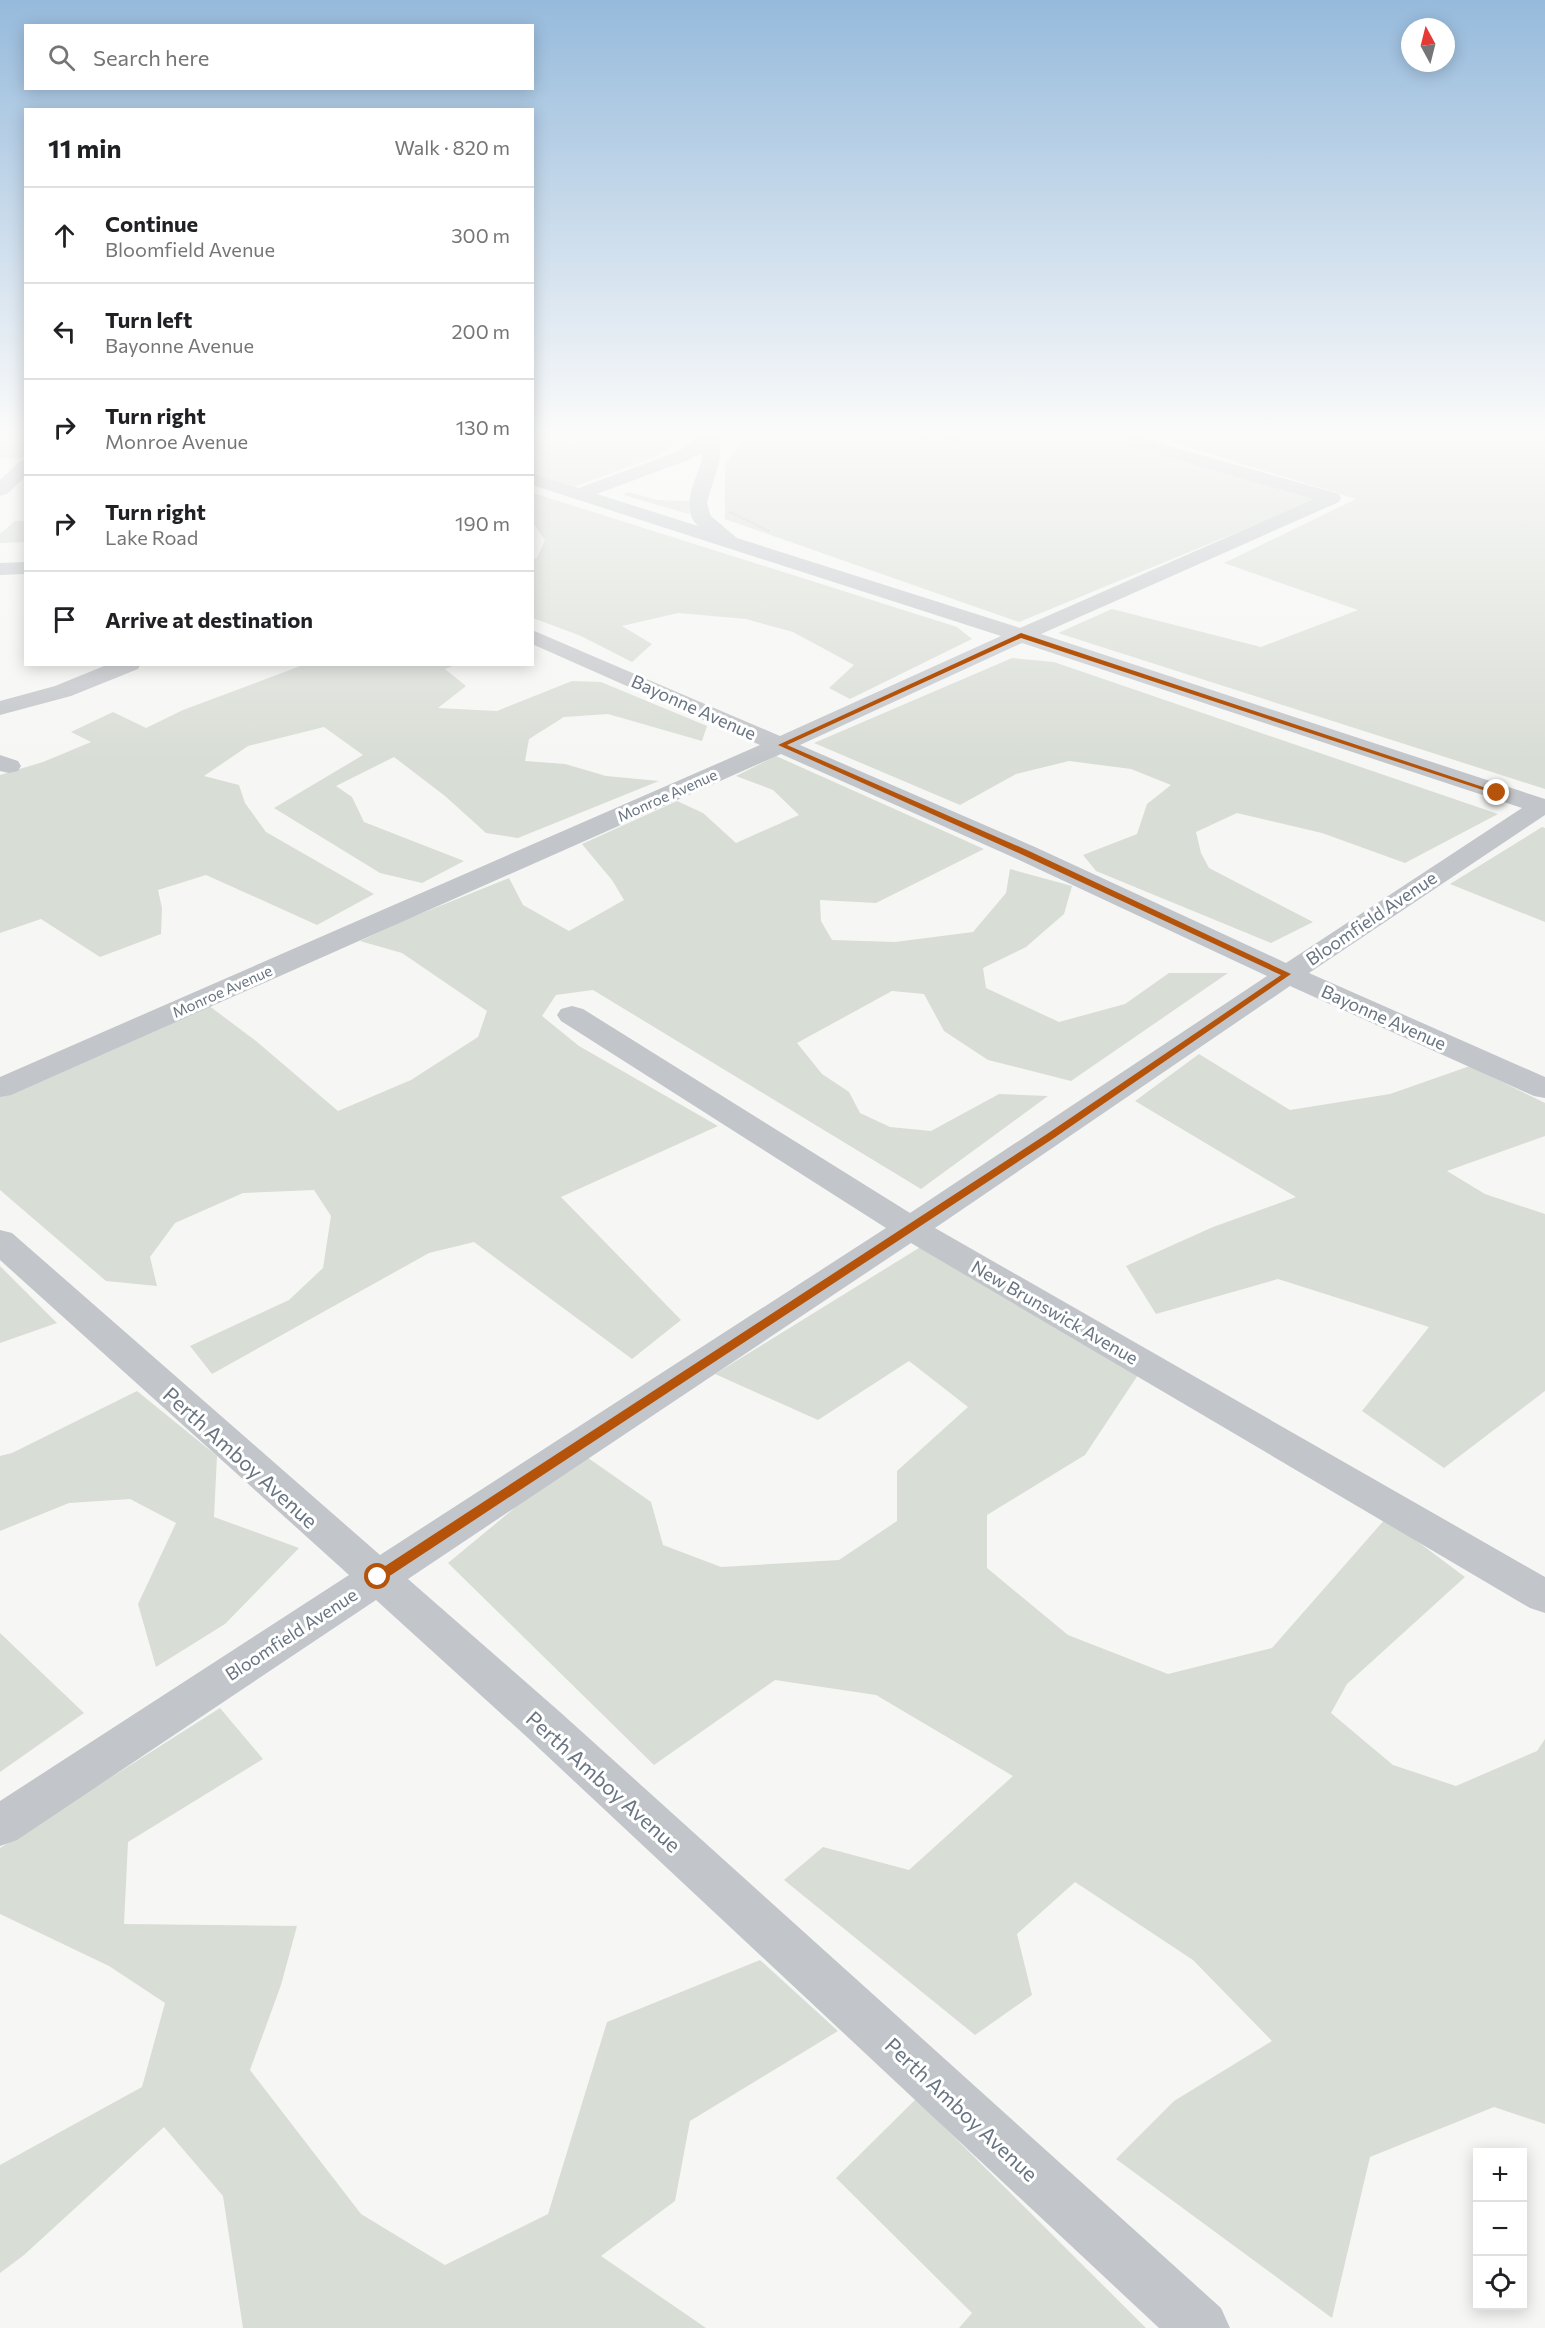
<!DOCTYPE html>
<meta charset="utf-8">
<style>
:root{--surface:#fff;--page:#f6f6f6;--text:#202124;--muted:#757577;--line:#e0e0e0}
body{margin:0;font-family:Commissioner,sans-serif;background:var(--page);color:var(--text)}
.controls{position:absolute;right:18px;bottom:18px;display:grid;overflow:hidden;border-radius:0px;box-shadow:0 3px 15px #0003}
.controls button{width:54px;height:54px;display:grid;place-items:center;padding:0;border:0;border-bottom:2px solid var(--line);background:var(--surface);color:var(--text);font:30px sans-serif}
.compass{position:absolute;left:1401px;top:18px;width:54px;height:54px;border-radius:50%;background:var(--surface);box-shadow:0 3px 15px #0003;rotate:353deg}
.stop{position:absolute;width:18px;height:18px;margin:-14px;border:4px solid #b45309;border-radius:50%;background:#fff}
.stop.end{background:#b45309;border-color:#fff;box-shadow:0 2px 6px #0008}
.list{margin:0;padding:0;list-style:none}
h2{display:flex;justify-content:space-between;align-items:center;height:78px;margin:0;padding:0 24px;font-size:26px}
h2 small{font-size:20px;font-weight:400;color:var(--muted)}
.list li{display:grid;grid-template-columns:39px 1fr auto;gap:18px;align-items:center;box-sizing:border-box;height:96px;padding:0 24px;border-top:2px solid var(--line)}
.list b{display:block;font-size:22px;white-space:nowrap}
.list p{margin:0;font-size:20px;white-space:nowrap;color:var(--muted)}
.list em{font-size:20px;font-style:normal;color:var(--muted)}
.icon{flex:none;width:33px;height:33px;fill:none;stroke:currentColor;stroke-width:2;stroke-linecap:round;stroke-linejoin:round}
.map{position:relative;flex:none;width:1545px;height:2328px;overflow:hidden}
.search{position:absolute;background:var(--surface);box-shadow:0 3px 15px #0003;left:24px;top:24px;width:510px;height:66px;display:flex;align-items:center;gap:15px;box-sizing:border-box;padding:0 21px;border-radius:0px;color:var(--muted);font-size:22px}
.panel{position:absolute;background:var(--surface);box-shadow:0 3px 15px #0003;left:24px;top:108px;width:510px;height:558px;border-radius:0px}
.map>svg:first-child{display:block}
.green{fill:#d8ddd5}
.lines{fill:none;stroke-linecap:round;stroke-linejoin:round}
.path{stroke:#babcbf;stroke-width:2;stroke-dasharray:1.5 1.5;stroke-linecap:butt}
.minor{fill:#c2c5c9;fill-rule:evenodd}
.route{fill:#b45309}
.labels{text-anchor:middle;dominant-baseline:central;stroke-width:6;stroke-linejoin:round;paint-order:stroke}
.far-street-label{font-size:15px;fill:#687482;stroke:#fff}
.street-label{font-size:18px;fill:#687482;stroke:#fff}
.near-street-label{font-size:21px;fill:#687482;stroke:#fff}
</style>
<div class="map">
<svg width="1545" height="2328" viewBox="0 0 1545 2328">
<rect width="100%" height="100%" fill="#f6f7f4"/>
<g class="green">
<polygon points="17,435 25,436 25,455 20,459 0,459 0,444"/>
<polygon points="533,435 572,445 596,435 674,435 672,446 656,457 564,490 533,480"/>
<polygon points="744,435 1136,435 1318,499 1019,622 725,519 725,464 743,442"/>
<polygon points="1148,435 1545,435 1545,789 1058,633 1112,609 1261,647 1358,610 1224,563 1356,499"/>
<polygon points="628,492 658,500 690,501 689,514 623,495"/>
<polygon points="533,493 957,627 972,639 850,699 829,688 854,665 793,632 746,619 678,613 622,626 652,644 632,662 581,636 533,618 533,559 537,558 545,540 533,523"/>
<polygon points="15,521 25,521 25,542 0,543 0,534"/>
<polygon points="1012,658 1054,662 1498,814 1405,863 1322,833 1237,813 1196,832 1201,853 1209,868 1313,922 1271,943 1096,871 1083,855 1137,834 1147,804 1171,785 1131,769 1069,761 1016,774 960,805 814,743"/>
<polygon points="458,664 445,669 466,686 438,708 497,711 572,681 601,682 707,726 702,741 608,714 564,717 529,739 525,761 565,764 606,776 659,781 518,838 486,833 445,796 394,757 336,786 352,797 364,822 464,861 422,883 380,873 274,808 363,755 324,727 248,746 204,776 239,785 245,803 266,832 374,894 317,925 206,875 158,890 162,908 161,934 100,957 41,919 0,933 0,775 43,762 91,742 71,732 113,712 146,728 183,710 303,665"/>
<polygon points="776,756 984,849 876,903 820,900 821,921 832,940 895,942 973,932 1006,893 1010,869 1072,886 1064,914 1026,947 983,968 986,988 1059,1022 1125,1004 1169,973 1228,973 1071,1081 988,1060 944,1031 924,994 892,991 797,1043 822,1074 849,1092 860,1113 890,1127 931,1131 999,1094 1048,1096 921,1189 593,990 556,995 542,1016 579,1046 718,1126 561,1197 681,1320 632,1359 474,1242 429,1253 212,1374 190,1346 289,1300 323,1268 331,1216 314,1190 243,1193 175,1223 150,1257 157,1286 106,1281 0,1190 0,1096 208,1005 256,1041 338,1111 411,1080 478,1037 487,1011 402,953 360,941 405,920 509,878 523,905 569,931 624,900 612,880 582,844 677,801 703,813 736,843 799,815 773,790 736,776"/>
<polygon points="1542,827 1545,828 1545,922 1450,884"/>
<polygon points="1199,1054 1290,1110 1390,1094 1470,1066 1545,1103 1545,1136 1447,1171 1485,1194 1545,1214 1545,1391 1444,1468 1362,1411 1429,1327 1278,1279 1156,1314 1126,1266 1213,1227 1296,1197 1135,1101"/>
<polygon points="927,1243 1140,1372 1085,1455 987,1515 987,1568 1068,1635 1168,1674 1272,1648 1386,1518 1465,1577 1347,1684 1331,1713 1393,1765 1456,1786 1537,1751 1545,1739 1545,2124 1494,2107 1370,2157 1332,2318 1116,2159 1174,2101 1272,2041 1193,1960 1075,1882 1017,1934 1032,1995 975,2035 784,1880 823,1847 909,1870 1013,1776 876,1695 775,1680 654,1765 448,1563 581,1453 651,1502 663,1545 721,1567 839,1560 897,1521 897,1471 968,1407 909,1361 818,1420 715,1374"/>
<polygon points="0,1266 57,1323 0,1343"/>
<polygon points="137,1391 217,1456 214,1517 299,1548 225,1624 156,1667 138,1604 176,1523 130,1499 69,1503 0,1531 0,1456 12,1453"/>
<polygon points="0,1633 84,1713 0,1772"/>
<polygon points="220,1708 263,1759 128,1842 124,1924 297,1926 281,1985 250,2070 361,2214 445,2265 548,2214 607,2022 760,1960 838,2031 690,2121 675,2201 601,2256 706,2328 243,2328 223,2196 164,2127 24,2255 0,2273 0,2165 142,2087 165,2003 109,1966 0,1914 0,1848"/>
<polygon points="916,2099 1146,2328 959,2328 972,2313 836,2178"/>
</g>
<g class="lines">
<g class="path">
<polyline points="935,435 967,445"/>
<polyline points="922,438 928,435"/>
<polyline points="730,512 769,531"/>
</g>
<g class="minor">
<path d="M698,435H719L720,460L707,502L709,511L711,516L737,538L1020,628L1314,499L1132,447L1129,443L1132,439H1144L1339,494L1341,498L1339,502L1041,634L1545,799V815L1309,973L1545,1077V1098L1534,1096L1290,986L935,1228L1545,1577V1613L1530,1608L911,1243L408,1579L560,1712L1221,2308L1230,2328H1159L528,1738L376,1600L17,1840L0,1846V1801L349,1575L0,1260V1230L12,1233L380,1555L886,1228L561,1021L557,1015L561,1009L572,1006L583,1009L910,1213L1267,976L1017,859L781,754L11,1095L0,1097V1077L760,745L532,644V630L780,736L1001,636L532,485V474L579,488L676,452L689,445ZM701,453L702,460C696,480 679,508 698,526L597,494L688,460ZM1022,643L1522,808L1286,963L1035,847L800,745Z"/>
<polygon points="26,460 26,476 7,494 0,496 0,480 20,461"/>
<polygon points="26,562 26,574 0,575 0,563"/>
<polygon points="109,664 141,664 138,669 71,696 0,715 0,701 55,686"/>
<polygon points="0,755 18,761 21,766 18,771 9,773 0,771"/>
</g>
</g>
<linearGradient id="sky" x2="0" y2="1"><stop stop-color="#96badc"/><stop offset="0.57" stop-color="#fbfbfa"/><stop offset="1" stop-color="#fbfbfa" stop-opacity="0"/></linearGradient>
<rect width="1545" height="761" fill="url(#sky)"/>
<polygon class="route" points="1021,633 1501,793 1495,794 1021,638 787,745 1029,851 1291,974 1054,1138 382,1581 373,1581 371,1577 373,1574 1047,1134 1281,975 1023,855 778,745"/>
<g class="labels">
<g class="far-street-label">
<text transform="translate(667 795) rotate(-24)">Monroe Avenue</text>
<text transform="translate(222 991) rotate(-24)">Monroe Avenue</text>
</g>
<g class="street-label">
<text transform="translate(694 707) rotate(24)">Bayonne Avenue</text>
<text transform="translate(1371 918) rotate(-34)">Bloomfield Avenue</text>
<text transform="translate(1384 1017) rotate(24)">Bayonne Avenue</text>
<text transform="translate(1055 1312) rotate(30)">New Brunswick Avenue</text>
<text transform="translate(291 1634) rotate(-33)">Bloomfield Avenue</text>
</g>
<g class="near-street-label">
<text transform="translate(241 1457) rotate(42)">Perth Amboy Avenue</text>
<text transform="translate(604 1781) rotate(42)">Perth Amboy Avenue</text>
<text transform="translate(962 2109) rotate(43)">Perth Amboy Avenue</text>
</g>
</g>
</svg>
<div class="controls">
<button>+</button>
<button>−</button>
<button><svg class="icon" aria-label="locate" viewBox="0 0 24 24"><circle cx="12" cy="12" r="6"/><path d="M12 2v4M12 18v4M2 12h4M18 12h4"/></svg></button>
</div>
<svg class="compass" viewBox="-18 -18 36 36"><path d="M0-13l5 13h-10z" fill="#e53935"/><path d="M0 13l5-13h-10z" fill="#757577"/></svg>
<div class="stop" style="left:378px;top:1577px"></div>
<div class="stop end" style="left:1497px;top:793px"></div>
<div class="search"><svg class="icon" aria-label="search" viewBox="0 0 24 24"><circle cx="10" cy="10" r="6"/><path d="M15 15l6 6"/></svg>Search here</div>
<section class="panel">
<h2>11 min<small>Walk · 820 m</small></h2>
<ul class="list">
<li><svg class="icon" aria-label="ahead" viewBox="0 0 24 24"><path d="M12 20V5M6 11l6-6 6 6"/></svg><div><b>Continue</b><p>Bloomfield Avenue</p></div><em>300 m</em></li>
<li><svg class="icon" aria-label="left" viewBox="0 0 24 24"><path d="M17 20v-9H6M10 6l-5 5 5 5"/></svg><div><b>Turn left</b><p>Bayonne Avenue</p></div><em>200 m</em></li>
<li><svg class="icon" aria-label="right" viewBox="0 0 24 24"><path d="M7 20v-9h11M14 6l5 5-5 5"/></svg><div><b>Turn right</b><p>Monroe Avenue</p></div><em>130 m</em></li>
<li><svg class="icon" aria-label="right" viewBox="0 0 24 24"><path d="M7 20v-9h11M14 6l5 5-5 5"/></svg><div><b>Turn right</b><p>Lake Road</p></div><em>190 m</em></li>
<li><svg class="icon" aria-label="arrive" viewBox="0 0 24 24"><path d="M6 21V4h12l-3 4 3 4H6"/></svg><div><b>Arrive at destination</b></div></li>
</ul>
</section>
</div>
